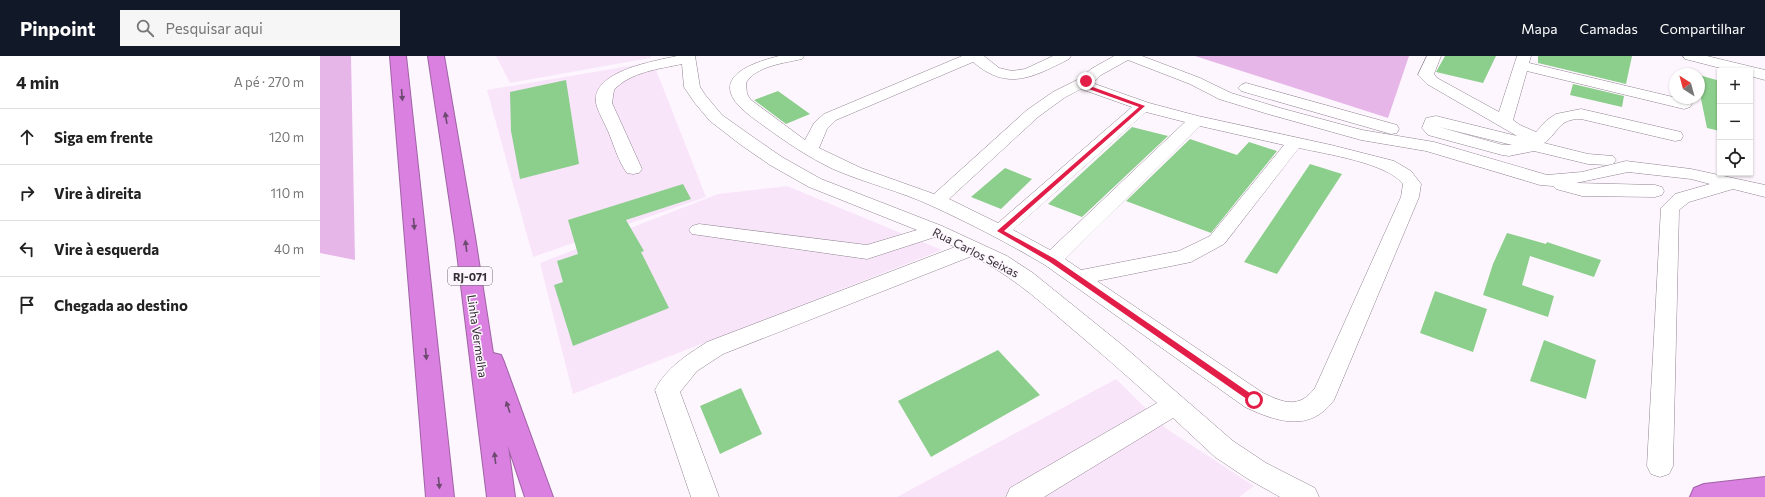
<!DOCTYPE html>
<html lang="pt">
<meta charset="utf-8">
<style>
:root{--surface:#fff;--page:#f6f6f6;--text:#222;--muted:#767676;--line:#e0e0e0;--accent:#111827}
body{margin:0;font-family:Commissioner,sans-serif;background:var(--page);color:var(--text)}
.controls{position:absolute;right:12px;top:12px;display:grid;overflow:hidden;border-radius:0px;box-shadow:0 1px 3px #0004}
.controls button{width:36px;height:36px;display:grid;place-items:center;padding:0;border:0;border-bottom:1px solid var(--line);background:var(--surface);color:var(--text);font:20px sans-serif}
.compass{position:absolute;left:1349px;top:12px;width:36px;height:36px;border-radius:50%;background:var(--surface);box-shadow:0 1px 3px #0004;rotate:324deg}
.stop{position:absolute;width:12px;height:12px;margin:-9px;border:3px solid #e11d48;border-radius:50%;background:#fff}
.stop.end{background:#e11d48;border-color:#fff;box-shadow:0 1px 4px #0008}
.list{margin:0;padding:0;list-style:none}
h2{display:flex;justify-content:space-between;align-items:center;height:52px;margin:0;padding:0 16px;font-size:17px}
h2 small{font-size:13px;font-weight:400;color:var(--muted)}
.list li{display:grid;grid-template-columns:26px 1fr auto;gap:12px;align-items:center;box-sizing:border-box;height:56px;padding:0 16px;border-top:1px solid var(--line)}
.list b{display:block;font-size:15px;white-space:nowrap}
.list em{font-size:13px;font-style:normal;color:var(--muted)}
.icon{flex:none;width:22px;height:22px;fill:none;stroke:currentColor;stroke-width:2;stroke-linecap:round;stroke-linejoin:round}
.map{position:relative;flex:none;width:1445px;height:441px;overflow:hidden}
header{display:flex;align-items:center;gap:24px;box-sizing:border-box;height:56px;padding:0 20px;background:var(--accent);color:#fff}
header strong{font-size:19px}
nav{display:flex;gap:22px;margin-inline-start:auto;font-size:14px}
.search{width:280px;height:36px;background:var(--page);display:flex;align-items:center;gap:10px;box-sizing:border-box;padding:0 14px;border-radius:0px;color:var(--muted);font-size:15px}
main{display:flex}
aside{flex:1;background:var(--surface)}
.map>svg:first-child{display:block}
.built{fill:#f9e5fa}
.green{fill:#e6b6e9}
.building{fill:#8cce8c}
.lines{fill:none;stroke-linecap:round;stroke-linejoin:round}
.minor-casing{stroke:#908390;stroke-width:1}
.highway-casing{stroke:#9f63a4;stroke-width:2}
.minor{fill:#fff;fill-rule:evenodd}
.highway{fill:#d980e1;fill-rule:evenodd}
.oneway{fill:#6d4b70}
.route{fill:#e11d48}
.labels{text-anchor:middle;dominant-baseline:central;stroke-width:3;stroke-linejoin:round;paint-order:stroke}
.shield{fill:#fef6fe;stroke:#706a70;stroke-width:1}
.shield-label{font-size:11px;font-weight:bold;fill:#332e33}
.street-label{font-size:12px;fill:#332e33;stroke:#fef6fe}
</style>
<header>
<strong>Pinpoint</strong>
<div class="search"><svg class="icon" aria-label="search" viewBox="0 0 24 24"><circle cx="10" cy="10" r="6"/><path d="M15 15l6 6"/></svg>Pesquisar aqui</div>
<nav><a>Mapa</a><a>Camadas</a><a>Compartilhar</a></nav>
</header>
<main>
<aside>
<h2>4 min<small>A pé · 270 m</small></h2>
<ul class="list">
<li><svg class="icon" aria-label="ahead" viewBox="0 0 24 24"><path d="M12 20V5M6 11l6-6 6 6"/></svg><div><b>Siga em frente</b></div><em>120 m</em></li>
<li><svg class="icon" aria-label="right" viewBox="0 0 24 24"><path d="M7 20v-9h11M14 6l5 5-5 5"/></svg><div><b>Vire à direita</b></div><em>110 m</em></li>
<li><svg class="icon" aria-label="left" viewBox="0 0 24 24"><path d="M17 20v-9H6M10 6l-5 5 5 5"/></svg><div><b>Vire à esquerda</b></div><em>40 m</em></li>
<li><svg class="icon" aria-label="arrive" viewBox="0 0 24 24"><path d="M6 21V4h12l-3 4 3 4H6"/></svg><div><b>Chegada ao destino</b></div></li>
</ul>
</aside>
<div class="map">
<svg width="1445" height="441" viewBox="0 0 1445 441">
<rect width="100%" height="100%" fill="#fef6fe"/>
<g class="built">
<polygon points="176,0 331,0 330,2 190,27"/>
<polygon points="333,6 386,141 213,201 167,34"/>
<polygon points="467,130 622,194 253,338 220,207 398,138"/>
<polygon points="796,323 847,373 934,430 919,441 577,441"/>
</g>
<g class="green">
<polygon points="0,0 31,0 35,204 0,197"/>
<polygon points="875,0 1089,0 1068,62"/>
</g>
<g class="building">
<polygon points="1125,0 1176,0 1163,27 1116,16"/>
<polygon points="1218,0 1312,0 1306,28 1218,7"/>
<polygon points="1379,19 1400,25 1400,75 1387,72 1379,33"/>
<polygon points="246,24 259,108 200,123 191,75 190,36"/>
<polygon points="1253,28 1304,40 1302,51 1250,39"/>
<polygon points="458,35 490,58 466,68 434,44"/>
<polygon points="812,71 848,80 762,161 728,148"/>
<polygon points="870,83 917,99 929,86 957,95 891,177 806,145"/>
<polygon points="990,108 1022,118 957,218 924,206"/>
<polygon points="685,112 712,123 681,153 651,141"/>
<polygon points="363,128 371,143 306,164 324,195 321,196 349,252 253,290 234,229 243,226 237,205 258,198 248,164"/>
<polygon points="1187,177 1226,188 1227,186 1281,204 1274,221 1210,200 1202,229 1234,240 1228,261 1163,239 1173,208"/>
<polygon points="1115,235 1167,253 1153,296 1100,277"/>
<polygon points="1224,284 1276,304 1266,343 1210,325"/>
<polygon points="678,294 720,339 611,401 578,345"/>
<polygon points="421,332 442,378 400,398 380,350"/>
</g>
<g class="lines">
<g class="minor-casing">
<g id="minor">
<path d="M357,0H375L380,31L386,40L402,59L433,81L462,101L501,123L622,170L687,200L713,217L801,288L913,385L946,407L995,432L999,441H960L928,423L895,401L853,362L724,441H686L690,432L837,347C806,319 775,292 743,265C714,240 687,217 652,200L403,298L377,315L360,336L399,441H371L335,334C346,312 367,299 387,286L635,191L615,181L547,203L372,178L369,174L372,170L379,168L547,189L597,174L489,131L450,109L421,89L390,65L374,46L364,31L362,8C339,13 310,16 294,34L292,47L322,113L319,117L313,118L307,117C298,105 294,89 288,75C284,66 278,56 276,47C271,15 335,5 357,0Z"/>
<path d="M459,0H484L482,3C465,7 435,10 426,27L427,38L431,44L485,84L494,67L504,58L642,0H664L679,12L692,15L705,13L733,0H751L749,3C713,21 688,36 653,6L516,64L507,73L499,92L541,112L614,138L707,54L733,36L761,22L771,13L794,0H822L880,22L911,37L960,52L1042,74L1114,86L1227,119L1262,116L1306,105L1371,113L1445,129V141L1413,133L1369,146L1359,154L1353,410L1349,418L1340,421L1331,418L1327,410L1341,152L1355,138L1390,128L1371,123L1308,116L1256,127L1335,129L1342,131L1344,135L1342,139L1335,141L1262,140L1236,133L1233,130L1220,129L1106,95L1041,84L948,58L899,43L870,28L808,4L781,19L774,26L775,28L829,47L878,60L1011,89L1074,105L1091,115L1101,128L1099,141L1014,344C990,377 957,366 925,351L725,209C688,187 651,168 612,150C580,135 545,127 513,113C488,101 466,86 444,70C436,64 427,58 420,51C390,20 435,6 459,0ZM761,33L812,51L678,167L629,143L718,61L744,42ZM826,56L865,66L730,194L693,174ZM880,70L964,89L890,180L859,195L761,214L745,203ZM979,92C1006,98 1067,107 1083,128L1081,141L995,332C979,353 964,347 943,337L777,225L871,206L904,188Z"/>
<path d="M1107,0H1121L1114,18L1117,22L1179,56L1197,0H1211L1209,7L1370,45L1372,48L1370,51L1364,53L1207,15L1193,64L1200,69L1216,76L1227,64L1236,58L1261,53L1361,76L1363,80L1361,84L1355,85L1261,63C1237,63 1240,76 1224,87L1268,98L1293,100L1296,104L1293,108L1287,109L1268,108L1214,95L1189,100L1182,99L1108,79L1102,72L1106,62L1116,60L1197,80L1107,28L1098,19ZM1119,71L1192,89H1183Z"/>
<polygon points="1363,0 1387,0 1445,14 1445,24 1430,20 1430,15 1412,15 1365,3"/>
<polygon points="926,27 1077,69 1079,73 1077,77 1071,78 921,35 918,32 921,29"/>
</g>
</g>
<g class="highway-casing">
<g id="highway">
<polygon points="70,0 86,0 134,441 106,441"/>
<polygon points="108,0 124,0 155,181 173,297 181,299 184,306 233,441 205,441 188,390 195,441 167,441 135,181"/>
<polygon points="1445,421 1445,441 1370,441 1374,432 1384,428"/>
</g>
</g>
<use href="#minor" class="minor"/>
<use href="#highway" class="highway"/>
</g>
<defs><path id="oneway-solid" d="M-6-.8H1V-3.2L6.5 0L1 3.2V.8H-6Z"/></defs>
<g class="oneway">
<use href="#oneway-solid" transform="translate(82 39) rotate(85)"/>
<use href="#oneway-solid" transform="translate(126 62) rotate(-99)"/>
<use href="#oneway-solid" transform="translate(94 168) rotate(85)"/>
<use href="#oneway-solid" transform="translate(146 190) rotate(-97)"/>
<use href="#oneway-solid" transform="translate(106 298) rotate(85)"/>
<use href="#oneway-solid" transform="translate(188 351) rotate(-109)"/>
<use href="#oneway-solid" transform="translate(175 402) rotate(-97)"/>
<use href="#oneway-solid" transform="translate(119 427) rotate(84)"/>
</g>
<polygon class="route" points="765,24 768,24 770,30 825,50 684,175 735,203 937,342 937,346 931,346 730,206 677,175 819,51 766,32"/>
<g class="labels">
<rect class="shield" x="128" y="211" width="44" height="18" rx="3"/>
<g class="shield-label">
<text x="150" y="220">RJ-071</text>
</g>
<g class="street-label">
<text transform="translate(656 196) rotate(27)">Rua Carlos Seixas</text>
<text transform="translate(158 280) rotate(82)">Linha Vermelha</text>
</g>
</g>
</svg>
<div class="controls">
<button>+</button>
<button>−</button>
<button><svg class="icon" aria-label="locate" viewBox="0 0 24 24"><circle cx="12" cy="12" r="6"/><path d="M12 2v4M12 18v4M2 12h4M18 12h4"/></svg></button>
</div>
<svg class="compass" viewBox="-18 -18 36 36"><path d="M0-13l5 13h-10z" fill="#e53935"/><path d="M0 13l5-13h-10z" fill="#767676"/></svg>
<div class="stop" style="left:934px;top:344px"></div>
<div class="stop end" style="left:766px;top:25px"></div>
</div>
</main>
